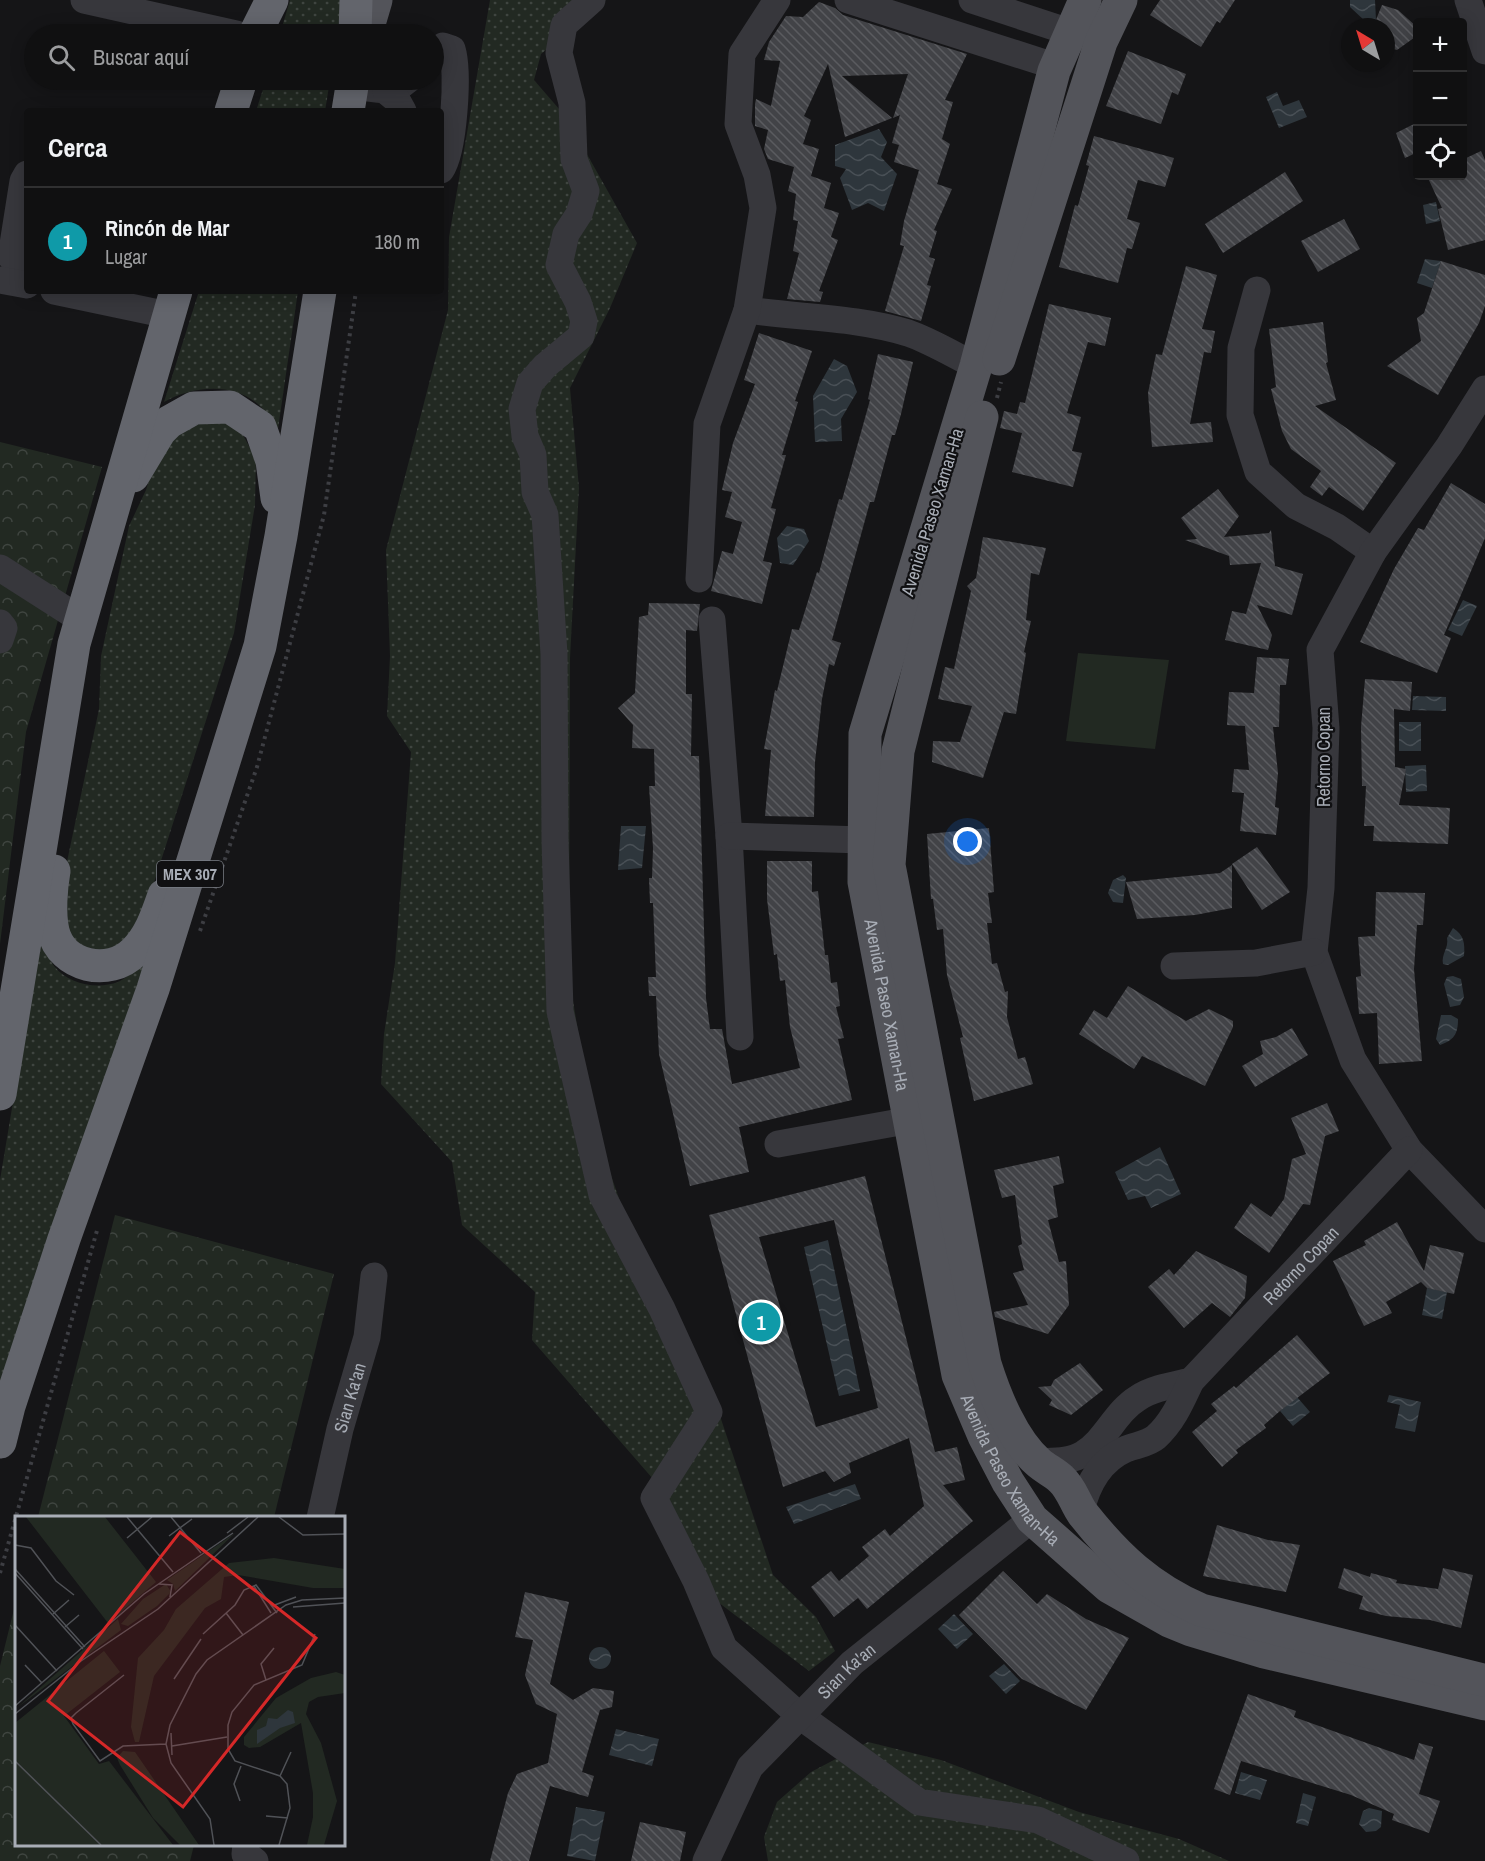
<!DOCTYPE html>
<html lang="es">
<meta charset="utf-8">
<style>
:root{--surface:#101011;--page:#1e1e1f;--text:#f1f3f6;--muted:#9c9d9f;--line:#303031;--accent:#0f766e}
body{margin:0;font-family:"Archivo Narrow",sans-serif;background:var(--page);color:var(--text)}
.controls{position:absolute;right:18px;top:18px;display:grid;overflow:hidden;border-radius:6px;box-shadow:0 3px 15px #0003}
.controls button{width:54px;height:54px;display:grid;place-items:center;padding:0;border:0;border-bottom:2px solid var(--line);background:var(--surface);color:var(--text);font:30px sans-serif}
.compass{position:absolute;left:1341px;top:18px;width:54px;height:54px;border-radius:50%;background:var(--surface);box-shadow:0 3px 15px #0003;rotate:322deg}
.you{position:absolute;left:968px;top:842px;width:21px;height:21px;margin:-15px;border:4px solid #fff;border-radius:50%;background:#1a73e8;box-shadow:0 0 0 9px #1a73e833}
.badge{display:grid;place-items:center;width:39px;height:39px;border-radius:50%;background:var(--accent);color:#fff;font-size:20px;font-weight:700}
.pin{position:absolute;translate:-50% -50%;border:3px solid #fff;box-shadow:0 2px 6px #0006}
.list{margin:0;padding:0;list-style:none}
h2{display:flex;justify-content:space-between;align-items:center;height:78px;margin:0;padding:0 24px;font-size:26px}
h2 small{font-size:20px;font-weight:400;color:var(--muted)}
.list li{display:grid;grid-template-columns:39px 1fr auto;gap:18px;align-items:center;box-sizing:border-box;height:108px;padding:0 24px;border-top:2px solid var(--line)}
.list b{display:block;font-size:22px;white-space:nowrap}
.list p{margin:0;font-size:20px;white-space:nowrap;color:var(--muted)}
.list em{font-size:20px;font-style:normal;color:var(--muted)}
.icon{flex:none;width:33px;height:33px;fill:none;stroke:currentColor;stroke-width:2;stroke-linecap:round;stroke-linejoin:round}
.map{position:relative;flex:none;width:1485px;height:1861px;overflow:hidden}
.search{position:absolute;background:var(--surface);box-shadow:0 3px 15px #0003;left:24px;top:24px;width:420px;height:66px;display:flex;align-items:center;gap:15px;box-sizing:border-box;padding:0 21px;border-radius:33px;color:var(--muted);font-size:22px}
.panel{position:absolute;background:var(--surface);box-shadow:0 3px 15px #0003;left:24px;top:108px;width:420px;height:186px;border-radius:6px}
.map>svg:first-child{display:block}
.grass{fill:url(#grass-dots)}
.forest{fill:url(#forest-crowns)}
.garden{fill:#222922}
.water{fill:url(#water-waves)}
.building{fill:url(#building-back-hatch);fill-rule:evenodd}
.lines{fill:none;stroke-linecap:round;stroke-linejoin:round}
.path{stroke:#3d3e43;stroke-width:4;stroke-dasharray:3 4.5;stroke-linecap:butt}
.minor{stroke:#37373c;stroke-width:27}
.major{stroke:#53545a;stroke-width:33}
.highway{stroke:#63656c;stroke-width:33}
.labels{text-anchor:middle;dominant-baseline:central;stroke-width:4.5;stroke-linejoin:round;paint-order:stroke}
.shield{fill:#101012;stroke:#7a7e85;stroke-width:1.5}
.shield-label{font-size:16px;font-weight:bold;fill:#a8adb6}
.street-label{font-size:18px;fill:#a8adb6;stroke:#101012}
.inset-road{fill:none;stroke:#505257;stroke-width:1.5}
.view{fill:#d62828;fill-opacity:0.15;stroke:#d62828;stroke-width:3}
.inset-edge{fill:none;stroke:#a8adb6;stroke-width:3}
</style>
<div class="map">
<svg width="1485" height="1861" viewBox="0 0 1485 1861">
<defs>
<pattern id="grass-dots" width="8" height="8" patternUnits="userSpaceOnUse" patternTransform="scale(1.5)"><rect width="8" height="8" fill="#222922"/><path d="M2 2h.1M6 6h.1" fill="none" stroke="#3f4540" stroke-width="1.8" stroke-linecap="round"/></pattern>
<pattern id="forest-crowns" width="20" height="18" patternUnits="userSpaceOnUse" patternTransform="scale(1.5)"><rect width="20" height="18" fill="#222922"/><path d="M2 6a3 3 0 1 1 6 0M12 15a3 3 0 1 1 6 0" fill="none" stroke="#3f4540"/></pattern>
<pattern id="water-waves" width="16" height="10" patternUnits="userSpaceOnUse" patternTransform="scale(1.5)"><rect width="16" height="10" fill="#2e363c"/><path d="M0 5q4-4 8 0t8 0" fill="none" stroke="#495056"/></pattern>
<pattern id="building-back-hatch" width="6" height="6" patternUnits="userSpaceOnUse" patternTransform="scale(1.5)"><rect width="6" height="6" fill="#424347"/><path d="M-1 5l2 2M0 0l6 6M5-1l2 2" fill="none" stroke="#5a5b5f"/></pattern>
</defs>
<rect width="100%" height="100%" fill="#151517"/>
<g class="grass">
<polygon points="290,0 342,0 337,34 280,34"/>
<polygon points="490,0 606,0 541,54 534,80 566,117 637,243 610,308 570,388 579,488 570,658 569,976 593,1123 633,1239 718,1410 773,1575 816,1617 835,1651 809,1671 706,1593 660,1487 532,1340 535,1292 462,1225 452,1162 381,1084 384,1034 395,963 411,752 387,716 390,656 386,550 448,310 449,237"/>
<polygon points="266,80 330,80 325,111 256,111"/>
<path d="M199,291H298L278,429C272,422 267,413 261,407C235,381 192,386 164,402Z"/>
<polygon points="200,418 225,420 243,435 256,459 255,505 234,633 142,920 122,945 101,951 85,949 72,939 63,913 64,876 99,709 101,656 129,526 146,490 155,461 175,431"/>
<path d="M39,931C43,942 47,956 54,966C68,984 97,990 118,982C131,976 140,963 149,953L0,1395V1180L28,1012Z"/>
<polygon points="868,1742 941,1760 1079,1812 1179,1839 1229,1861 768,1861 764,1837 777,1802 811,1772"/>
</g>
<g class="forest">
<polygon points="0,442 102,467 26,732 0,944"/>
<polygon points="115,1215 334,1274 274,1517 38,1517"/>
<polygon points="16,1601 16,1844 194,1845 190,1861 0,1861 0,1666"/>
</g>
<polygon class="garden" points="1078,653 1169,660 1155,749 1066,741"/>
<g class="water">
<polygon points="1350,0 1375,0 1376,20 1365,21 1350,7"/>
<polygon points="1277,92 1283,106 1299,100 1307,117 1279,128 1266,97"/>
<polygon points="879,129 887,142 881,157 897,174 884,211 868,203 852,210 840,178 846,169 835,166 835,145"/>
<polygon points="1436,202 1440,221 1426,224 1423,205"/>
<polygon points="1425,259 1441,261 1432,288 1417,283"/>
<polygon points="834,359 847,366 857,392 841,419 842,441 815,442 813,396"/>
<polygon points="787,526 804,529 809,541 793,565 780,563 777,538"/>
<polygon points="1463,600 1477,606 1462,636 1448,630"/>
<polygon points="1413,696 1446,697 1446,711 1412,710"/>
<rect x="1399" y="722" width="22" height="29"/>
<polygon points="1426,765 1427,791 1406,792 1405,766"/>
<polygon points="621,826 646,826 642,868 618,870"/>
<polygon points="1123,875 1126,878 1123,903 1113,902 1108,893 1113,880"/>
<path d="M1453,928C1464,935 1465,943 1464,956L1448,965L1443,964C1441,954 1449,948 1447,938Z"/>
<polygon points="1453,976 1461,979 1464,997 1460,1005 1450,1007 1444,984 1447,977"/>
<path d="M1441,1015H1451L1458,1019C1458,1034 1454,1040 1440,1045L1436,1039Z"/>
<polygon points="1160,1147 1181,1194 1151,1208 1145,1196 1128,1200 1115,1172"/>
<polygon points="828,1240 860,1391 839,1396 804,1247"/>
<polygon points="1427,1288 1447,1292 1442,1319 1422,1315"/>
<polygon points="1389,1395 1421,1402 1415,1432 1395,1428 1400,1405 1387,1402"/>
<polygon points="1297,1397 1310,1412 1293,1426 1280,1411"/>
<polygon points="855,1484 861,1499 794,1524 786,1507"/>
<polygon points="954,1614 973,1634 957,1649 938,1629"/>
<circle cx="600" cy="1658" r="11"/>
<polygon points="1004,1664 1020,1681 1006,1694 989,1676"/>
<polygon points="616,1729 659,1739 652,1766 609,1755"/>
<polygon points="1241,1772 1267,1780 1260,1800 1235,1793"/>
<polygon points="1303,1793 1316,1797 1308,1826 1296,1823"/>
<polygon points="576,1807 605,1812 595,1861 567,1856"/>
<polygon points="1369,1808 1382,1811 1381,1827 1376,1831 1366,1832 1359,1824 1363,1811"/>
</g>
<g class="building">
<polygon points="1160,0 1235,0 1220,23 1217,21 1201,47 1150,15"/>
<polygon points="819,2 835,8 843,15 967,54 945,100 953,102 942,139 950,144 937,184 952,189 934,230 937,231 929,257 935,259 927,285 931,286 921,321 885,311 904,246 900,245 904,221 919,170 894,162 899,145 892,143 900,115 893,118 908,74 842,76 892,118 845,137 828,64 804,116 811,120 803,144 819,149 811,176 831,183 824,208 839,213 831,237 838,240 819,291 823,292 820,302 787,299 799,253 793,251 798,221 793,220 796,194 788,191 794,167 768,159 764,149 768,130 755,126 755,104 756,99 771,106 780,61 764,60 769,42 786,16 803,17"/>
<polygon points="1382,5 1398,10 1418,28 1418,35 1397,50 1386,47 1386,27 1373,27"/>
<polygon points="1128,51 1186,74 1178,95 1172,92 1161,124 1106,106"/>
<polygon points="1418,122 1418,152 1405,158 1396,133"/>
<polygon points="1094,136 1174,158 1165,187 1138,180 1127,219 1140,223 1132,249 1127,248 1118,283 1059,267 1075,205 1078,206 1089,166 1086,165"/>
<polygon points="1481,151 1485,160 1485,240 1448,250 1438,209 1442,208 1427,176 1462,176 1462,160"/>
<polygon points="1285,172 1303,201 1223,253 1205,224"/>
<polygon points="1344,219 1360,249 1318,272 1301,241"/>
<polygon points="1441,261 1485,275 1485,306 1479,323 1438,395 1387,366 1421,341 1417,318 1424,313"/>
<polygon points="1186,266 1217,275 1202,329 1215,331 1211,353 1204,352 1190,424 1211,422 1213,442 1152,447 1148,393 1156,354 1162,355"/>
<polygon points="1049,304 1111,318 1105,346 1088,342 1067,413 1081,417 1072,451 1082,453 1073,487 1012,472 1022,433 1000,428 1004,411 1017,414 1020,402 1025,403"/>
<polygon points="1323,322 1328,362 1326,363 1336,400 1315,406 1396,463 1363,511 1329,487 1322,496 1310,487 1321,471 1291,449 1282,431 1271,389 1276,387 1269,329"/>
<polygon points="759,333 812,351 795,401 798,402 782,455 786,455 771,508 776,509 763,561 772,563 762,604 711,591 722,551 733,554 742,522 725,517 732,492 722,490 733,443 755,384 744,380"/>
<polygon points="878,354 913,362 901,414 895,435 892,435 874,502 870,502 832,640 841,643 834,666 829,664 822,699 815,762 814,817 765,816 771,750 764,749 775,690 777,691 792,629 799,630 817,572 819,573 839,499 842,500 870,400 868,399"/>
<polygon points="1451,483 1485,504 1485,538 1444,635 1451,638 1437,673 1360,642 1394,569 1418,528 1424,530"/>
<polygon points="1218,489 1239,516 1224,537 1269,533 1271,530 1275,566 1303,574 1292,615 1257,605 1272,635 1268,650 1225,640 1232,611 1246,614 1261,563 1230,565 1229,556 1185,540 1197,539 1181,518"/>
<polygon points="983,537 1046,548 1039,575 1031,573 1026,620 1031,621 1024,652 1026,653 1016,714 1004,712 983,778 932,762 933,741 960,742 972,706 938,699 945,667 954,669 971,591 967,586 976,578"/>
<polygon points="649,603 700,604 697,631 686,630 686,694 692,694 691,756 699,756 706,998 710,1029 722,1029 732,1084 800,1068 790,1027 785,980 780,981 777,954 774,955 767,899 767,861 812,861 812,892 818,891 825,955 828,955 831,983 837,982 840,1006 836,1007 844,1038 838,1039 852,1100 739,1127 749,1172 690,1186 659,1054 656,996 649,996 648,977 656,977 653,903 650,903 649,878 652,878 653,848 649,786 655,786 654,749 632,748 633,725 618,708 635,693 639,617 648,615"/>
<polygon points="1257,657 1289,659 1286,685 1280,685 1279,727 1273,727 1278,773 1275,807 1279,808 1276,835 1240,831 1244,793 1232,792 1234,769 1249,770 1245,726 1227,725 1229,692 1254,693"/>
<polygon points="1365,679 1412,682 1410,711 1394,709 1395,767 1406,769 1399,805 1450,808 1448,844 1373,841 1374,826 1364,826 1366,786 1362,786 1361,727"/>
<polygon points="989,828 994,892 988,893 992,923 987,923 992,964 997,963 1005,992 1008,991 1007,1017 1018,1059 1025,1057 1033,1084 974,1101 960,1038 963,1037 947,975 943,929 937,930 933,899 931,899 927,834"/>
<polygon points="1257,847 1290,892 1262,910 1232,864"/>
<polygon points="1232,865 1232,908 1195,915 1137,919 1126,882 1220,873"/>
<polygon points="1376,892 1425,893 1423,925 1417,925 1414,969 1422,1061 1379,1064 1377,1013 1359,1014 1356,977 1361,976 1358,937 1375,936"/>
<polygon points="1128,986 1186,1021 1209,1009 1233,1021 1233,1027 1205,1086 1142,1056 1134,1069 1079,1034 1094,1010 1107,1018"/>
<polygon points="1292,1028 1308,1055 1255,1087 1242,1066 1263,1054 1260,1041 1276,1037"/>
<polygon points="1327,1103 1339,1131 1325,1136 1310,1205 1303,1204 1269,1253 1234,1228 1251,1203 1271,1217 1284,1199 1292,1159 1306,1154 1291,1118"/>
<polygon points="1059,1156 1064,1183 1053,1186 1058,1217 1048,1220 1059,1262 1066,1261 1069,1305 1048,1334 995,1317 994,1312 1028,1305 1013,1273 1024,1270 1018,1246 1022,1244 1015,1195 1002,1198 994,1170"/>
<path d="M865,1176L935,1452L957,1447L965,1480L943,1485L973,1521L867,1609L858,1598L834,1617L811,1587L831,1571L839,1581L869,1556L862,1547L885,1529L890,1536L924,1506L909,1438L849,1463L851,1473L834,1482L825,1471L783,1487L709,1215ZM834,1220L878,1408L816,1427L759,1237Z"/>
<polygon points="1397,1222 1424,1271 1430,1245 1464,1253 1454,1294 1427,1288 1421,1282 1386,1302 1392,1313 1364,1326 1333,1261 1366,1245 1364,1241"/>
<polygon points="1196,1251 1247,1276 1245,1298 1230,1317 1212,1303 1184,1328 1148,1287 1169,1269 1174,1275"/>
<polygon points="1297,1335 1330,1373 1280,1411 1264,1425 1266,1428 1236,1450 1238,1453 1222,1467 1192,1432 1217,1411 1211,1404 1234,1386 1236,1388"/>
<polygon points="1080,1363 1103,1390 1071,1415 1049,1405 1052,1400 1038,1387 1051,1386 1054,1380"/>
<polygon points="1217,1525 1268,1540 1300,1545 1286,1592 1203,1576"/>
<polygon points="1344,1568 1370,1577 1371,1573 1397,1580 1396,1583 1438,1589 1443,1568 1473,1575 1461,1628 1430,1620 1386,1616 1359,1609 1363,1596 1338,1588"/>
<polygon points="1003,1571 1037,1604 1047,1594 1086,1619 1129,1638 1086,1710 1022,1679 959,1615"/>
<polygon points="525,1592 569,1602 550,1684 573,1700 593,1688 614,1691 612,1707 600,1710 582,1772 594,1776 588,1797 550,1786 529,1861 490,1861 508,1793 517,1774 548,1763 557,1714 536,1704 525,1675 533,1640 515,1637"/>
<polygon points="1248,1694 1296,1711 1294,1717 1414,1760 1419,1743 1433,1747 1419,1794 1440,1801 1429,1833 1392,1820 1394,1814 1351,1795 1241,1761 1230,1795 1214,1789"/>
<polygon points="640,1822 686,1832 680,1861 631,1861"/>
</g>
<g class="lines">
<g class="path">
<polyline points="997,398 1001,382"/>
<polyline points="200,931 257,767 324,515 356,291"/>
<polyline points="0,1573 98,1227"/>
</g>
<g class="minor">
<polyline points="84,0 236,34"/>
<polyline points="592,0 564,25 559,53 572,103 574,159 586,191 579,214 566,234 559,265 578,302 584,321 581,336 545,366 530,383 522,409 525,436 533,455 535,492 545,515 554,654 555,840 560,1011 602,1195 662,1309 709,1412 654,1498 696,1581 724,1648 800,1716 919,1802 1038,1820 1126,1861"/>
<polyline points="848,0 1042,62 1054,71"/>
<polyline points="972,0 1091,39"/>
<polyline points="1468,0 1485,51"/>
<path d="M434,55L443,46L452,49C459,72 454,151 441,170"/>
<path d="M352,85C372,89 392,95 408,80"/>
<polyline points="386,91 397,100 403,111"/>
<polyline points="27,174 23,181 11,257 15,262 27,264"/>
<polyline points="0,280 27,285"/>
<polyline points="1257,290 1241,348 1240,415 1258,472 1296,506 1337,527 1373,552"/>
<polyline points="54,291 168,315"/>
<path d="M747,310C801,318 856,317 908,333C931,341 954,355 976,366"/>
<polyline points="1485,389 1449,446 1373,552 1320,650 1326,728 1321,888 1314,952 1353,1060 1409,1150 1485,1229"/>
<polyline points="0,568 80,619"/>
<polyline points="699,579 707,424 747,310 763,208 757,175 738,124 742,54 777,0"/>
<polyline points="712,620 729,836 740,1037"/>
<polyline points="0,623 4,628 0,640"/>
<polyline points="729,836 864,840"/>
<polyline points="1174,966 1256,963 1314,952"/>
<polyline points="778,1144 911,1120"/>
<path d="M1037,1462C1052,1461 1070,1462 1083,1454C1106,1440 1115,1412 1138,1398C1153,1388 1174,1385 1191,1381"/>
<path id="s1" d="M1081,1511C1087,1485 1099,1461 1126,1449C1136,1445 1148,1444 1156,1437C1173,1422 1182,1400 1191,1381L1409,1150"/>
<path id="s2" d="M320,1518L340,1429L367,1337L374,1276"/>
<polyline points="246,1844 245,1854 255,1861"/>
<path id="s3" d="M706,1861L750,1767L852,1663L1032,1519"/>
</g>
<g class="major">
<path id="s4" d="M1085,0L1054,71L976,366L865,734L864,882L958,1375L984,1436L1008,1482L1032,1519L1109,1587L1169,1621L1191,1630L1264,1652L1485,1704"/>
<polyline points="366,34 376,0"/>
<polyline points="999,359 1101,42 1121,0"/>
<path d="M982,417L898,751L889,865L985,1364C995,1396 1013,1441 1039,1463C1046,1469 1055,1473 1061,1479C1072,1489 1075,1503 1083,1514C1117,1557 1150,1588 1201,1610L1483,1680"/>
</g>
<g class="highway">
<polyline points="255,34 272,0"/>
<polyline points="355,34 356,0"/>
<polyline points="231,111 241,80"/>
<polyline points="348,111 353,80"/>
<polyline points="133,476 160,431 169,422 194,408 230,407 260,427 272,461 277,498"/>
<path d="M54,871C51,888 49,914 53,931C62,967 109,977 134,952C150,937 157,915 164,895"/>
<polyline points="0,1094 74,644 176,291"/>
<polyline points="0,1442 9,1406 64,1239 153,989 260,646 281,536 320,291"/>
</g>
</g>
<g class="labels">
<rect class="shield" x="157" y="861" width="66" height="26" rx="4.5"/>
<g class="shield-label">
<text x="190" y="874">MEX 307</text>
</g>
<g class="street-label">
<text transform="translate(932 512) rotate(-73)">Avenida Paseo Xaman-Ha</text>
<text transform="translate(1323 757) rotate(-90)">Retorno Copan</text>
<text stroke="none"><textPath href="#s4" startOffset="1040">Avenida Paseo Xaman-Ha</textPath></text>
<text stroke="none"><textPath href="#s1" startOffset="338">Retorno Copan</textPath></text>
<text stroke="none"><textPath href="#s2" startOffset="124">Sian Ka'an</textPath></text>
<text stroke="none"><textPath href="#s4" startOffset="1526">Avenida Paseo Xaman-Ha</textPath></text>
<text stroke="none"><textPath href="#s3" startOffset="240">Sian Ka'an</textPath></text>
</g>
</g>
<g transform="translate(15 1516)">
<rect width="330" height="330" fill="#151517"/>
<path d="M220,17L160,75L158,68L152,64ZM259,42L330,53V72H298L223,59L209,61L206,83L190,92L139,160L124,226H120L116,211L123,142L149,114L161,93L214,47ZM151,68L156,76L142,90L113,110L106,108L128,83ZM103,103L106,114L3,191ZM321,156L330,159V177L303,181L294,186L291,198L306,227L322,285L309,329H292L298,301V277L286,207L245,231L234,232L229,229V221L261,182L296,162ZM108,235L120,236L184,329H165L138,302L105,249L102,242Z" fill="#222922"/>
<path d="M11,1H90L141,66L93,107ZM89,135L105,156L49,200L84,248L94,245L158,329H0V207Z" fill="#222922"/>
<path d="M273,194L278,196L280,207L265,212L242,228V214L251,210L253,202L262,203Z" fill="#2e363c"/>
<path class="inset-road" d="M112,1L158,56M156,1L186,37M264,1L288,19L330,18M212,17L233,1M154,20L177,3M112,22L137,1M0,29L16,32L41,65L59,79M0,53L70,131M0,57L68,133M144,68L157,69L155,81M239,70L256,97M257,90L281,81M278,91L330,87M211,97L228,119M38,98L54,84M0,109L42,155M50,111L64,99M188,118L220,89L229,74L241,69L262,97M10,149L27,167M109,159L61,197L56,202L58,208L85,245L108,230L151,228M159,163L186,123M251,164L246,148L259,132M0,190L129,78L218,17M0,198L66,145L143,93L243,1M156,217L157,239M157,230L212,221M0,245L86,329M265,260L276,236M225,285L219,268L226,250M251,300L273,302M199,329L195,303L156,247L151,228L155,209L181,158L192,144L271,89L287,84L330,82M264,329L275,292L272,268L265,260L220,245L213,233V209L217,196L239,169L287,149L300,118"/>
<path class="view" d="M165,16L301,122L168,291L33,185Z"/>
<rect width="330" height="330" class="inset-edge"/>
</g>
</svg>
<div class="controls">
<button>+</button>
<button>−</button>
<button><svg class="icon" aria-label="locate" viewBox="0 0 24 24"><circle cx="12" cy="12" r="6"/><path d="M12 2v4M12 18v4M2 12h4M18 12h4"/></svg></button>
</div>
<svg class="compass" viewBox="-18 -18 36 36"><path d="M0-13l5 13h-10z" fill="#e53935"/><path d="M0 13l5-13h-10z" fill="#9c9d9f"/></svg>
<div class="you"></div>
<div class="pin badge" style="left:761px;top:1322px;background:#0f9aa8">1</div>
<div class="search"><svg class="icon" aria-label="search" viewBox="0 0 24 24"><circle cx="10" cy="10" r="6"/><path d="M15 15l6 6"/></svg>Buscar aquí</div>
<section class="panel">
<h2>Cerca<small></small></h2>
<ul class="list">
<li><span class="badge" style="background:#0f9aa8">1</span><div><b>Rincón de Mar</b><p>Lugar</p></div><em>180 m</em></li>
</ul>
</section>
</div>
